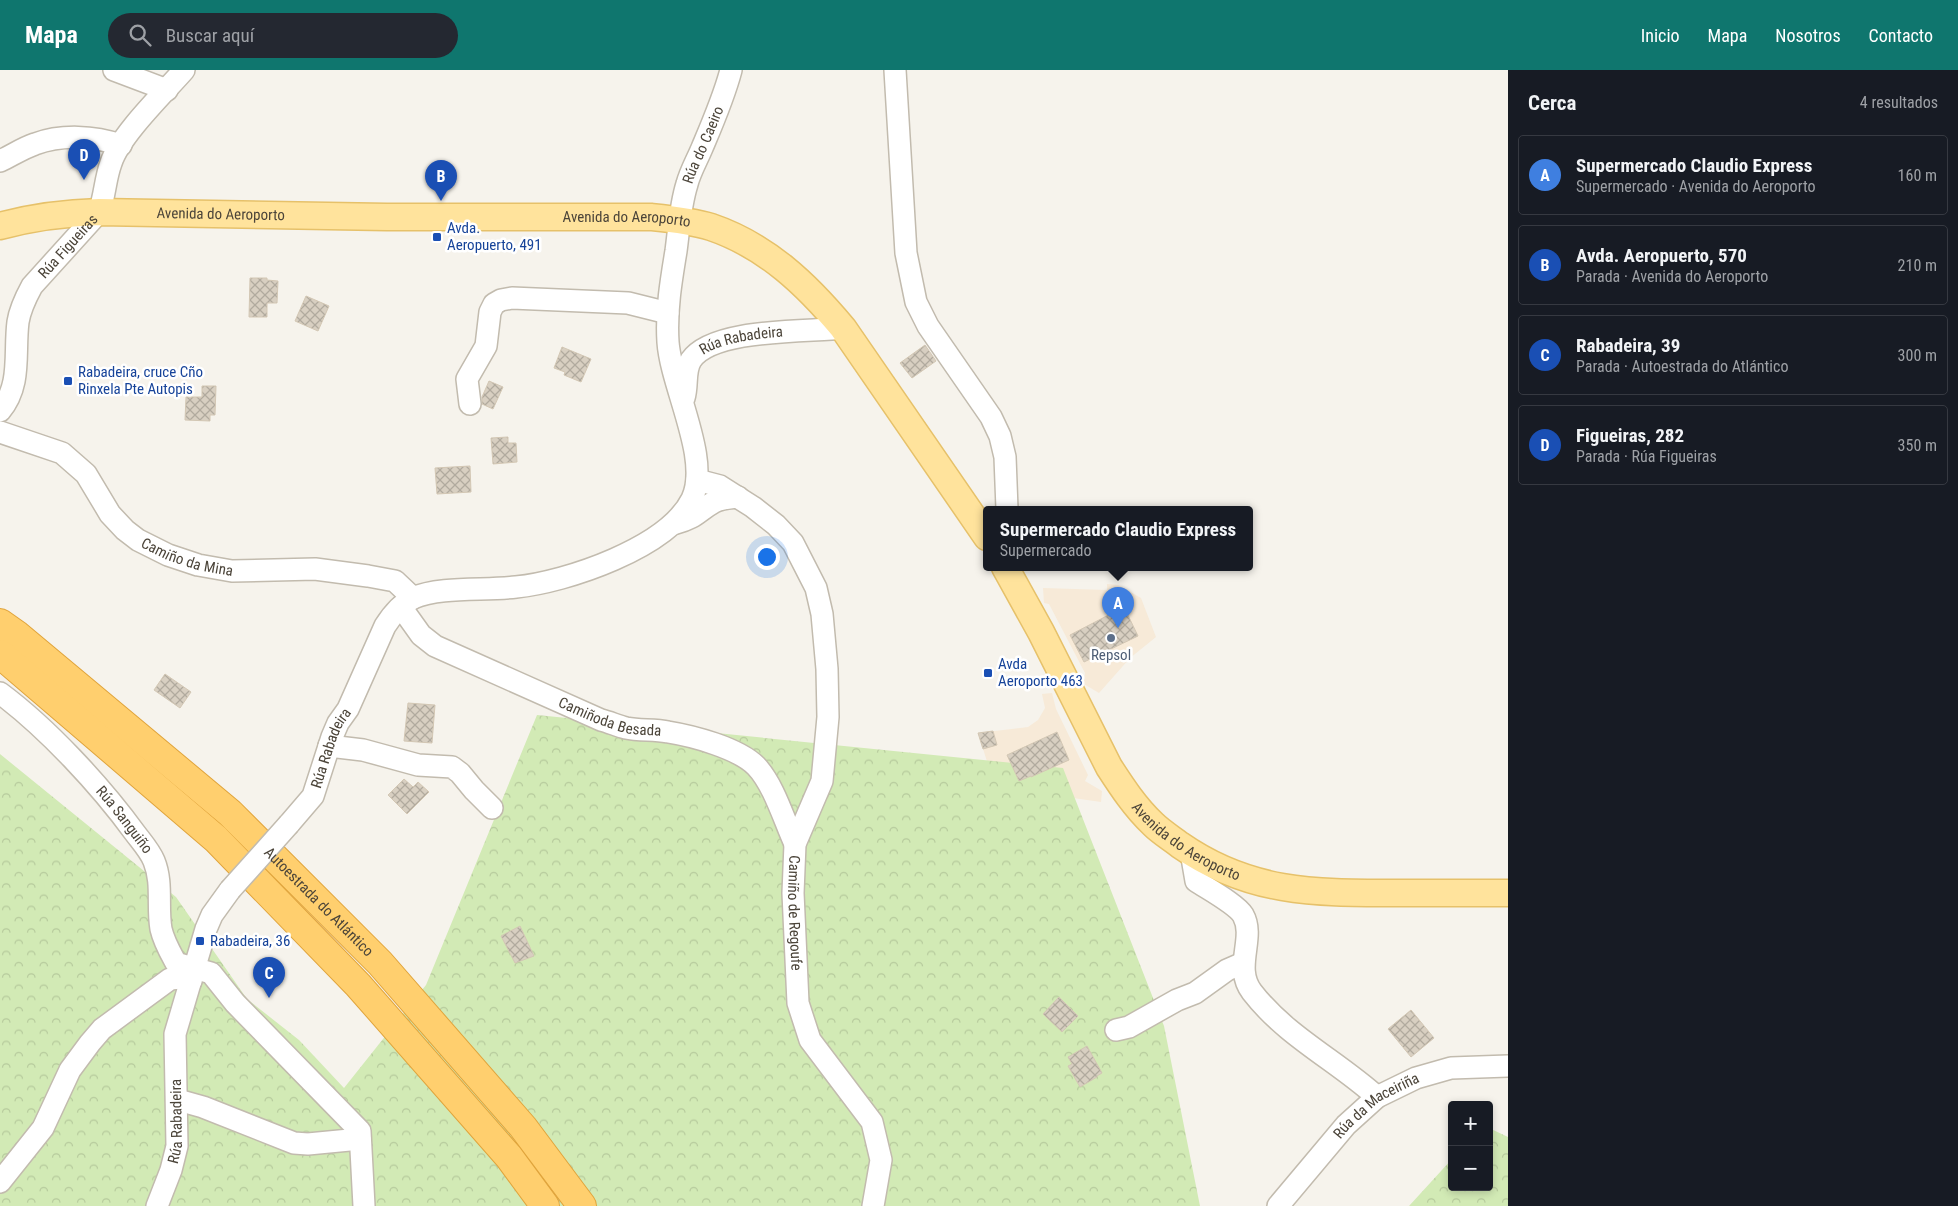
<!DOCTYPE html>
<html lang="es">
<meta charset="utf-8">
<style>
:root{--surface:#171b24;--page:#242831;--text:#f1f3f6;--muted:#9ea1a6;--line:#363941;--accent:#0f766e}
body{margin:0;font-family:"Roboto Condensed",sans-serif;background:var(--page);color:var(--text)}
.controls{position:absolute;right:15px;bottom:15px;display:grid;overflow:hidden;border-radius:5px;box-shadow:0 2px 8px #0003}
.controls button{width:45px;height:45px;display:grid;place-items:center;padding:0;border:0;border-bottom:1px solid var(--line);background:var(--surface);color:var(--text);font:25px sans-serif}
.you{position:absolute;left:766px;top:486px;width:18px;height:18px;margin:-12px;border:4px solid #fff;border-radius:50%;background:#1a73e8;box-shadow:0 0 0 8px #1a73e833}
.badge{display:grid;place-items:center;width:32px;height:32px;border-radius:50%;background:var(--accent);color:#fff;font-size:16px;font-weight:700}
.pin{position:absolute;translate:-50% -41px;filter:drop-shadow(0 1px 2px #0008)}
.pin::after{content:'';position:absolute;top:26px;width:18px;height:15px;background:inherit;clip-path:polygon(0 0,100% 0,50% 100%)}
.popup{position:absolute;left:983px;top:436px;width:270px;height:65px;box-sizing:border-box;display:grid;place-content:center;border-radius:5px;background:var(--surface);filter:drop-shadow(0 1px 4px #0005);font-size:16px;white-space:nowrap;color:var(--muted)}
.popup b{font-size:19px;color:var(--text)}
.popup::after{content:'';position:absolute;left:50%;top:100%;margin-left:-10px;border:10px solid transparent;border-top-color:var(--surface)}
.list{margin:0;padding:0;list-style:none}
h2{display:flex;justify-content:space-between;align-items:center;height:65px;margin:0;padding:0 20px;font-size:21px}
h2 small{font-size:16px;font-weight:400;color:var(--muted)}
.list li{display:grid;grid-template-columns:32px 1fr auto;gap:15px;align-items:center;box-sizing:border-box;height:80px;margin:0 10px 10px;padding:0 10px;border:1px solid var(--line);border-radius:5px}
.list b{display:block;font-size:19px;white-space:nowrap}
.list p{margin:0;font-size:16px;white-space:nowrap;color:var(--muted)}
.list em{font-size:16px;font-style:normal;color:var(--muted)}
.icon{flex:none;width:28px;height:28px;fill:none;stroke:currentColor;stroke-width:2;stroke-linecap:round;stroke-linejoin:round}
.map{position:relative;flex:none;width:1508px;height:1136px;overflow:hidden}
header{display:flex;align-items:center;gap:30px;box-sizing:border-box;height:70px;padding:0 25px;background:var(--accent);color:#fff}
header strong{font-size:24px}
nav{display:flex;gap:28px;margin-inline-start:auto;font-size:18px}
.search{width:350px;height:45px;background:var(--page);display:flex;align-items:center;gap:12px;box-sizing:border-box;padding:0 18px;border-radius:28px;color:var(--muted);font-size:19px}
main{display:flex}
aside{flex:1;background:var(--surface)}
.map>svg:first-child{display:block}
.commercial{fill:#f7ead8}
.forest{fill:url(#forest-crowns)}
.building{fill:url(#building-cross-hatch);stroke:#d3c7b4}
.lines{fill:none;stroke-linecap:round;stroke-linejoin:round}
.minor-casing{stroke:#c2bbae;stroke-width:24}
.major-casing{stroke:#e6c16a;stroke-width:29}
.highway-casing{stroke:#e0a43c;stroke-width:30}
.minor{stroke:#fff;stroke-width:21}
.major{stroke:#ffe39c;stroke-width:26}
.highway{stroke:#ffcf6e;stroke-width:28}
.minor-bridge-casing{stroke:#c2bbae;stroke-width:24;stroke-linecap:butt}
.minor-bridge{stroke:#fff;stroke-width:21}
.transit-dot{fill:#1a4fb4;stroke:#fff;stroke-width:2}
.service-dot{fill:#5c6f8a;stroke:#fff;stroke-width:2}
.labels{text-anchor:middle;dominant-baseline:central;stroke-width:5;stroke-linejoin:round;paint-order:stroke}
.street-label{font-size:15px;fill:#4b4439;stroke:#fff}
.transit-label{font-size:15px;fill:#164399;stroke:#fff;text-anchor:start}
.service-label{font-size:15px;fill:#4e5e75;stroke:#fff}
</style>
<header>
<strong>Mapa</strong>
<div class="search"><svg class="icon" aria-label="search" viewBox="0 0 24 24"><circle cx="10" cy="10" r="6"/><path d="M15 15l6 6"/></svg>Buscar aquí</div>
<nav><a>Inicio</a><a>Mapa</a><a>Nosotros</a><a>Contacto</a></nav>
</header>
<main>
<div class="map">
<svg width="1508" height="1136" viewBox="0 0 1508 1136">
<defs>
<pattern id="forest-crowns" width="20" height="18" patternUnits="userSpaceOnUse" patternTransform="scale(1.25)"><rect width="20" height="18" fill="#d2eab5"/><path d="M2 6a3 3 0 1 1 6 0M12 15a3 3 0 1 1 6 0" fill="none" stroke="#b6ca9c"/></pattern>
<pattern id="building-cross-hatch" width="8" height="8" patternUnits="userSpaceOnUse" patternTransform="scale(1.25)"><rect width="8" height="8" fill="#d8cfc1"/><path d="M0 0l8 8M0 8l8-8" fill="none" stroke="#b1aa9e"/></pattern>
</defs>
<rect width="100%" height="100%" fill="#f6f3ec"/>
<g class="commercial">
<polygon points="1107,514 1118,515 1141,528 1156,567 1130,588 1099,623 1084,614 1085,603 1049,534 1044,533 1043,518 1107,520"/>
<polygon points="1052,623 1056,639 1088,705 1085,711 1102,721 1101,732 1045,724 997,723 978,663 1028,657 1038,650 1045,638 1042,624"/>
</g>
<g class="forest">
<polygon points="537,645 1063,698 1164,956 1200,1136 0,1136 0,684 176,827 247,929 299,970 344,1018 426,915"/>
<polygon points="1489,1058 1508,1067 1508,1136 1409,1136 1452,1089 1452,1117 1489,1117"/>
</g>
<g class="building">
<polygon points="250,208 267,208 267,210 278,211 277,233 267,233 267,247 249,247"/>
<polygon points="306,226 329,236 318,261 295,251"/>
<polygon points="925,275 936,291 912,308 900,293"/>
<polygon points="562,277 591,289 581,312 564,305 565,302 554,298"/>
<polygon points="489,311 503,317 493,339 482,334 482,327"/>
<polygon points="202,316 216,316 215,345 210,345 210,351 185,350 186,327 202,327"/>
<polygon points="508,367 508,373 516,373 517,392 493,394 491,368"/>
<polygon points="470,396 471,422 437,424 435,398"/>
<polygon points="1124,537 1138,566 1084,592 1070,565"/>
<polygon points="165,604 191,622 180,638 154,620"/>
<polygon points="408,633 435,635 432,673 404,671"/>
<polygon points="993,661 997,675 983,679 978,663"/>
<polygon points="1057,662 1069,690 1031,707 1031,706 1019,711 1007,685"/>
<polygon points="404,709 413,717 418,712 429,722 407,744 388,725"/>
<polygon points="520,856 534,886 515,893 501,866"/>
<polygon points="1059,927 1078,946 1062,962 1043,944"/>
<polygon points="1411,940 1434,968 1411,987 1388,959"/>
<polygon points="1087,976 1102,1003 1097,1006 1097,1007 1080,1017 1068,996 1072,994 1068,987"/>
</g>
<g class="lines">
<g class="minor-casing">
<g id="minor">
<polyline points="114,0 167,20"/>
<polyline points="895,0 906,183 916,232 928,256 991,347 1000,366 1005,387 1007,439"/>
<path d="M0,91C11,86 23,78 35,74C62,64 94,66 121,75"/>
<path id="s1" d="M684,328C688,315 684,301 691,290C713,258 807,262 843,258"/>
<polyline points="470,334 467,309 486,276 490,242 494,234 501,230 512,228 628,233 668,243"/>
<path id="s2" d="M0,341C22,315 14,283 18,252C20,239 26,227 32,216L99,142C105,126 105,109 111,93C120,65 164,23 184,0"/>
<path id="s3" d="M0,362L62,383L86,404L110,444L125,460L138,470L168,485L198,495L232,501L315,499L368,506L395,511L413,528"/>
<path id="s4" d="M697,410L720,416L753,437L776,455L793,473L816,518L822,544L827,599L828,647L822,711L795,774L793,823L798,933L810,970L872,1052L881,1090L873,1136"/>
<path d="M676,453C696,448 698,441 714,432C722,428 730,428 738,427"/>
<path id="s5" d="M401,537L421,565L435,576L601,650C609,652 618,656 626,658C640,661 654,659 668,662C693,666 738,678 756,696C774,715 784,750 795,774"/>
<path id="s6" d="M0,623C47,658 100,715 135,763C141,771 150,781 154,791C163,813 157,836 161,859C164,872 170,882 176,893L211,903L235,933L360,1061L364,1136"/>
<polyline points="329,676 363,680 418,695 452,697 460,703 474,720 492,738"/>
<path id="s7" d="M289,754L313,726L332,667L338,653L348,639L385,556C392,545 401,534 413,528C441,516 485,521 516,517C566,512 668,478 692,429C711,389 671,317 668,272C666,241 671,211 676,181C679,159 680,136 687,114C690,102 697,90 702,78C713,52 724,27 731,0"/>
<path d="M1191,782L1196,811C1208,819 1236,834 1243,845C1256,868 1233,897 1252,922C1287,967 1336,990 1377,1027"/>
<polyline points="1116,960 1129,957 1177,930 1195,923 1227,900 1243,893"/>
<polyline points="178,1030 203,1037 294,1073 308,1074 360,1069"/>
<polyline points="0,1112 43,1058 70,1000 90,973 102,959 170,909 181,908 191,911"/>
<path id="s8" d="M157,1136L171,1100L177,1076L175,964L206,859L212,845L230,820"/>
<path id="s9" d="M1278,1136L1346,1055L1377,1027L1416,1008L1451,998L1508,996"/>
</g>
</g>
<g class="major-casing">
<g id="major">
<path id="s10" d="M0,156C33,147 65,143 99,142L387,147H651C671,149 692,151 711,157C767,176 807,215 843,258L987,467"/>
<path id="s11" d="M1005,497L1041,562L1109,697C1122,717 1135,737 1153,754C1161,762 1171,768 1180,775C1249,823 1313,823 1394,823C1432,823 1470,823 1508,823"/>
</g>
</g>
<g class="highway-casing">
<g id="highway">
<path id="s12" d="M0,553L17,565L230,743L380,893L523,1057L582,1136"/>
<polyline points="0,584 216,769 358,915 509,1087 545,1136"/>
</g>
</g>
<use href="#minor" class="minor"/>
<use href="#major" class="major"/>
<use href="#highway" class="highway"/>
<g class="minor-bridge-casing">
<polyline id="minor-bridge" points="230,820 289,754"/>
</g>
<use href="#minor-bridge" class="minor-bridge"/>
</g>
<g class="transit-dot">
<rect x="432" y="162" width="10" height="10" rx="2.5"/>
<rect x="63" y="306" width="10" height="10" rx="2.5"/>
<rect x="983" y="598" width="10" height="10" rx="2.5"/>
<rect x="195" y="866" width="10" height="10" rx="2.5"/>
</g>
<circle class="service-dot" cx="1111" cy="568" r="5"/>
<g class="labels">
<g class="street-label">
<text stroke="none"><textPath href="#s7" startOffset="932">Rúa do Caeiro</textPath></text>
<text stroke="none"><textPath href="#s10" startOffset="222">Avenida do Aeroporto</textPath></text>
<text stroke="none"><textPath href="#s10" startOffset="628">Avenida do Aeroporto</textPath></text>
<text stroke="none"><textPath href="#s2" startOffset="185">Rúa Figueiras</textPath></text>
<text stroke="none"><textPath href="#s1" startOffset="95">Rúa Rabadeira</textPath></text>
<text stroke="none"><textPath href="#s3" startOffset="235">Camiño da Mina</textPath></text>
<text stroke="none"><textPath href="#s5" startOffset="242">Camiñoda Besada</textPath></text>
<text stroke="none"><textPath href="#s7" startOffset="88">Rúa Rabadeira</textPath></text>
<text stroke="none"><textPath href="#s6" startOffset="178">Rúa Sanguiño</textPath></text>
<text stroke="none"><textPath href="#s11" startOffset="335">Avenida do Aeroporto</textPath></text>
<text stroke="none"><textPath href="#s12" startOffset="424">Autoestrada do Atlántico</textPath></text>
<text stroke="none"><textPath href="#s4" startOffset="499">Camiño de Regoufe</textPath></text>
<text stroke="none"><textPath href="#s9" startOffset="142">Rúa da Maceiriña</textPath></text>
<text stroke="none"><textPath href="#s8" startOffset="88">Rúa Rabadeira</textPath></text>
</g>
<g class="transit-label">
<text x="447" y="158">Avda.<tspan x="447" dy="17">Aeropuerto, 491</tspan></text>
<text x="78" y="302">Rabadeira, cruce Cño<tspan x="78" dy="17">Rinxela Pte Autopis</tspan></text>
<text x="998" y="594">Avda<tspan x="998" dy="17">Aeroporto 463</tspan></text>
<text x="210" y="871">Rabadeira, 36</text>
</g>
<g class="service-label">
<text x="1111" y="585">Repsol</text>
</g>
</g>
</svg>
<div class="controls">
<button>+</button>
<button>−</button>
</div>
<div class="you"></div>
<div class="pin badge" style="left:1118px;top:558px;background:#3f7fe0">A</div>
<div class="popup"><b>Supermercado Claudio Express</b>Supermercado</div>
<div class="pin badge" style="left:441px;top:131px;background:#1a4fb4">B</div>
<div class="pin badge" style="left:269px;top:928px;background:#1a4fb4">C</div>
<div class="pin badge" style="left:84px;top:110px;background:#1a4fb4">D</div>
</div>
<aside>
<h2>Cerca<small>4 resultados</small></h2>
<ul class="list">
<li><span class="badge" style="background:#3f7fe0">A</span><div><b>Supermercado Claudio Express</b><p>Supermercado · Avenida do Aeroporto</p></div><em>160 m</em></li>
<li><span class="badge" style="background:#1a4fb4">B</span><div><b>Avda. Aeropuerto, 570</b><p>Parada · Avenida do Aeroporto</p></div><em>210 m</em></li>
<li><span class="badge" style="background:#1a4fb4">C</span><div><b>Rabadeira, 39</b><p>Parada · Autoestrada do Atlántico</p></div><em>300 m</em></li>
<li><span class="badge" style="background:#1a4fb4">D</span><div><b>Figueiras, 282</b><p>Parada · Rúa Figueiras</p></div><em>350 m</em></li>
</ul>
</aside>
</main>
